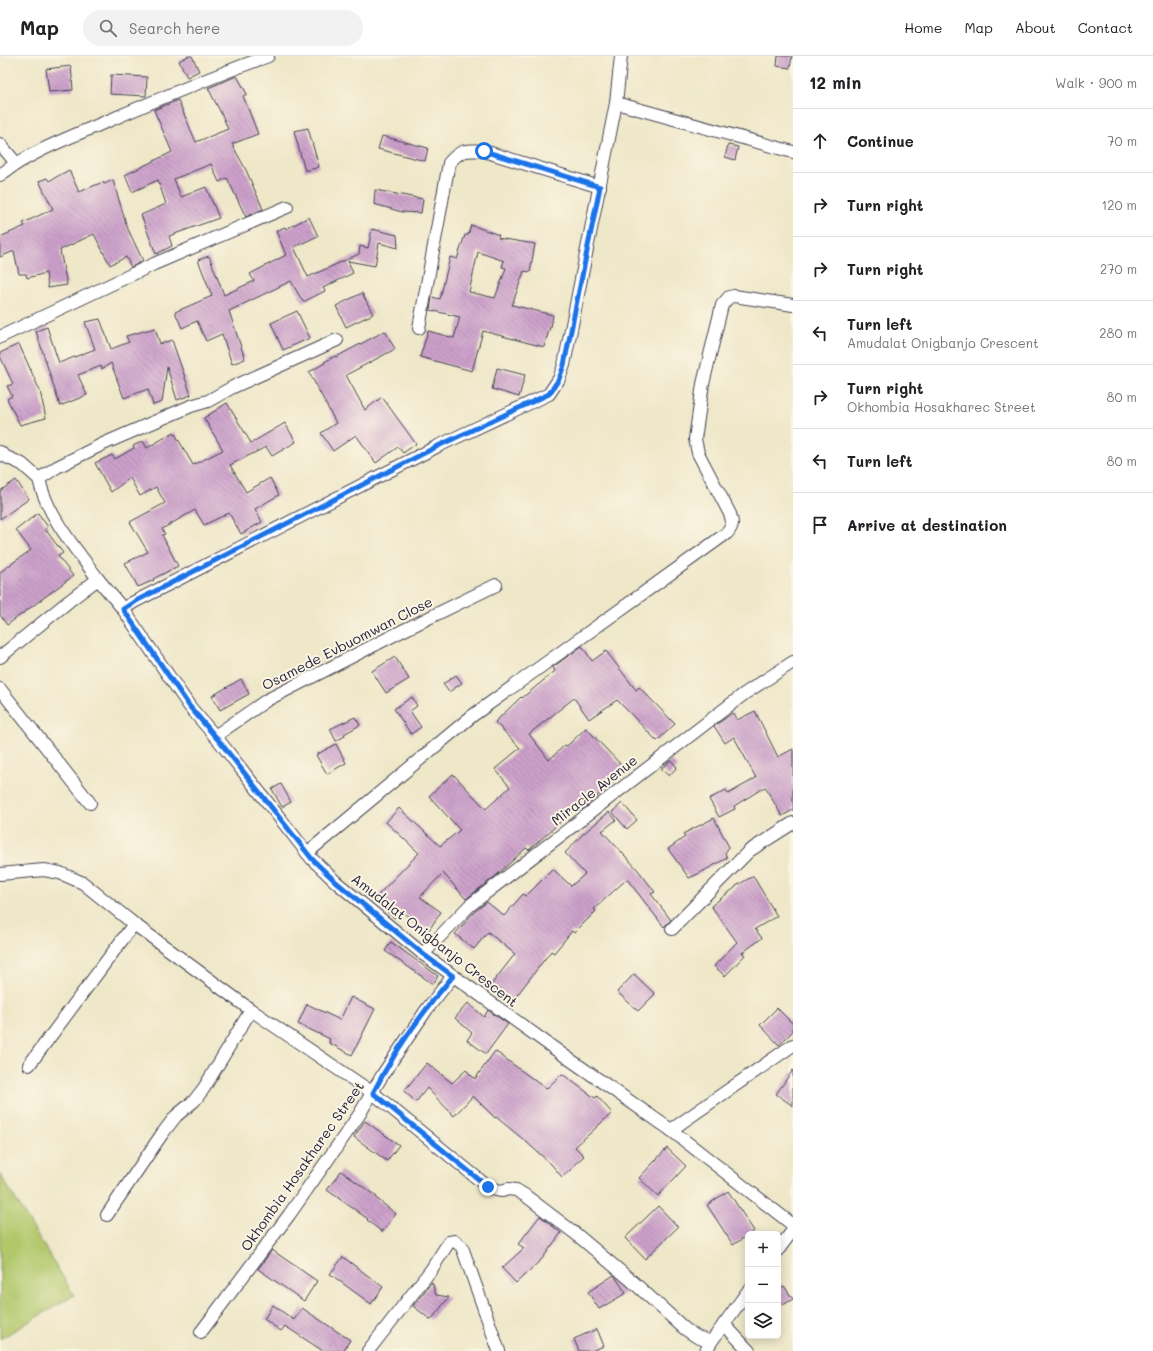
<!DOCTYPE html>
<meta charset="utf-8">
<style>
:root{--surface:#fff;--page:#f2f2f2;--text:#202124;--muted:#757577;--line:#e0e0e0}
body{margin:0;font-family:Mali,sans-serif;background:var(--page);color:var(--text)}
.controls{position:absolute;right:12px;bottom:12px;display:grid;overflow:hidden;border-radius:6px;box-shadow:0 2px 10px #0003}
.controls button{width:36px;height:36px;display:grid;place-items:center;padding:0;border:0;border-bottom:1px solid var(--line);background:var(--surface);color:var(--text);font:20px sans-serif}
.stop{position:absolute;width:12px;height:12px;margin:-9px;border:3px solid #1a73e8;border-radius:50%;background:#fff}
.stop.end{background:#1a73e8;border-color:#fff;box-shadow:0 1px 4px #0008}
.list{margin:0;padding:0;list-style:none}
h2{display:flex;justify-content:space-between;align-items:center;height:52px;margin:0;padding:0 16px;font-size:17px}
h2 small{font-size:13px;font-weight:400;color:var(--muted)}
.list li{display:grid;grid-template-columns:26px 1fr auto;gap:12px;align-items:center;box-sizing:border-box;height:64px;padding:0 16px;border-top:1px solid var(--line)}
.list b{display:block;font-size:15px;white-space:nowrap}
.list p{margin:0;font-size:13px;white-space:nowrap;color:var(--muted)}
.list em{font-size:13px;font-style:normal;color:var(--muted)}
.icon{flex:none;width:22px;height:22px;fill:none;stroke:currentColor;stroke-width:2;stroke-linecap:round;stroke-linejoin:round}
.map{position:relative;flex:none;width:793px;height:1295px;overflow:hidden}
header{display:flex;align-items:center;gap:24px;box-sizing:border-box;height:56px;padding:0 20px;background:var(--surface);border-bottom:1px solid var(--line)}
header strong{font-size:19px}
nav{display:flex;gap:22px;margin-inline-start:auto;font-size:14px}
.search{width:280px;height:36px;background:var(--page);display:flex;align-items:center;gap:10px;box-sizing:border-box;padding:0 14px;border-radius:22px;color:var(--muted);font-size:15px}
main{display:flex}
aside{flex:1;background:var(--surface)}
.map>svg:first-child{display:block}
.green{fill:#b1c76b;stroke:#6a7453}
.building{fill:url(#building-back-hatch);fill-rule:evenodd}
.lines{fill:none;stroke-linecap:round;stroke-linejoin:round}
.minor-casing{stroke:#414050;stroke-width:14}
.minor{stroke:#fff;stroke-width:12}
.route{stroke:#1a73e8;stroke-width:5}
.labels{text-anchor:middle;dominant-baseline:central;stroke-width:4;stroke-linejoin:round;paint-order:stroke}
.street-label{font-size:14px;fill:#22223b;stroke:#fcf5e5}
</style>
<header>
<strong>Map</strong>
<div class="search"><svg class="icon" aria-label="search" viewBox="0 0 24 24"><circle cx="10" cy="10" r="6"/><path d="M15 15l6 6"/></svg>Search here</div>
<nav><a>Home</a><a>Map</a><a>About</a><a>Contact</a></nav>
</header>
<main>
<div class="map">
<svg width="793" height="1295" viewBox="0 0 793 1295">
<defs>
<pattern id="building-back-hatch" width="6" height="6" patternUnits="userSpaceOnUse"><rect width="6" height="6" fill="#cca0cb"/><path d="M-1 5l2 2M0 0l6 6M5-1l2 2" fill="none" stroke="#a582a6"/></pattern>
</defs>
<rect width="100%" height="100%" fill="#fcf5e5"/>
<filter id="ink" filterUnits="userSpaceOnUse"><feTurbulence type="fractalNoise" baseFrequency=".025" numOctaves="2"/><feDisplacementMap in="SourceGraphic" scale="8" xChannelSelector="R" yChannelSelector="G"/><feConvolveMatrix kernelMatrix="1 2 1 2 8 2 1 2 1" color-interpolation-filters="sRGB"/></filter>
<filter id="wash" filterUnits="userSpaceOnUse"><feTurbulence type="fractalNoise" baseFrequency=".012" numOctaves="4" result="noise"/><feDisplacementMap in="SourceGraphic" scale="16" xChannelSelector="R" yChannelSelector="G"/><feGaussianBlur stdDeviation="0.9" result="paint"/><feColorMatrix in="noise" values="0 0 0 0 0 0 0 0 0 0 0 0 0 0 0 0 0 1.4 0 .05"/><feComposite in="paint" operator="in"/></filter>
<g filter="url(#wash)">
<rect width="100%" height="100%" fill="#eee7c8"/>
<polygon class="green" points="0,1118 74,1239 0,1283"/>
<g id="blocks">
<g class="building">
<polygon points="188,0 192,0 199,15 187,21 179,5"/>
<polygon points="778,0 792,0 790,12 777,10"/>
<polygon points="71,10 73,34 49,36 46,13"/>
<polygon points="111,19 147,21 146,40 110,38"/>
<polygon points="237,20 247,38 243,40 258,78 232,88 246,114 263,153 246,161 227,122 219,126 211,108 174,123 181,141 206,131 219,162 169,180 172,190 156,198 141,159 166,148 158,124 132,136 125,119 172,96 154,54 178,44 196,86 228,73 223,61 208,32"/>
<polygon points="308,72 319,111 305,115 294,75"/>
<polygon points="382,80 428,92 425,105 378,93"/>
<polygon points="728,89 738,91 735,104 725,101"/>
<polygon points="69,114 79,136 103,126 104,128 113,124 127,171 143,205 131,211 126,201 110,209 94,178 60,194 67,229 48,232 46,217 27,222 26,218 19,218 14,195 0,201 0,181 25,170 23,167 53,153 39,125 47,122 49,125"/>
<polygon points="375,134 423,143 421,157 402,156 374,148"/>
<polygon points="309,161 318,180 294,191 308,221 359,198 360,190 368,192 372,173 397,179 398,192 379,187 375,210 348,205 353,217 323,232 325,235 303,246 291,225 229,255 245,303 232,308 222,278 206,285 197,265 182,272 175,256 212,240 198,204 209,200 224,239 254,225 250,218 286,199 276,175 285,171 286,173"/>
<path d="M471,169L499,179L498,182L535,188L530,216L524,215L512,249L553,259L551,271H550L544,291L483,275L472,315L420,301L428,275L454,282L460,261L430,254L432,241L440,243L450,201L457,203L465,179H468ZM478,196L504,205L502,211L506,212L495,242L469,236Z"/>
<polygon points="362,237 373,258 346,271 336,250"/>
<polygon points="297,255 310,282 283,294 271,267"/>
<polygon points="100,263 111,293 129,286 126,280 155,272 160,288 172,284 191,339 177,344 167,311 162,346 153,349 148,333 124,342 111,307 102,313 101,310 78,319 87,339 60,350 36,275 47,271 59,307 95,293 85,266"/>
<polygon points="385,275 395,293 346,319 365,354 382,341 416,388 403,397 398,391 376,407 356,379 333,395 321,377 336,367 309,316 325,307 324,306 335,300 336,301"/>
<polygon points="19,288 40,335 46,362 20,369 7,343 12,340 7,330 13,328 0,300 0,297"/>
<polygon points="497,312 525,319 519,341 492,333"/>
<polygon points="227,347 251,387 285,367 296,386 272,400 266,391 230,409 246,436 270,422 279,439 255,453 262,466 241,478 229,457 204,469 195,454 162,473 165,478 162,479 178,510 153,523 154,524 138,531 125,507 148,496 130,466 165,447 156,431 140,440 130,422 111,436 95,407 112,399 115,403 134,392 133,390 143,385 147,392 174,376 193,409 223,394 204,362"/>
<polygon points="16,424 29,443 0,463 0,435"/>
<polygon points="38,457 48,471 45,473 63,497 58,500 73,520 7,569 0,559 0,516 31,494 16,474"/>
<polygon points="582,590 592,605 606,595 636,634 639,631 675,668 657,685 617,644 589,663 574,642 529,678 549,704 565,689 567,690 586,672 626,714 584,752 580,755 576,752 529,794 526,792 497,819 466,843 443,817 420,841 441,856 429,874 400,855 394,862 374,843 419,797 386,766 399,752 440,790 460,774 429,740 453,718 486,753 510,731 495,713 520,692 495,666 521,641 522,642 555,615 553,611"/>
<polygon points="395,601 409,623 386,637 372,615"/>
<polygon points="456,619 462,627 449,636 443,628"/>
<polygon points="241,623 249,638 220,654 212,640"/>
<polygon points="412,641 417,650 410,655 421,671 411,678 394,653"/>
<polygon points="755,655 778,701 793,693 793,754 782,760 765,731 734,750 735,753 719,761 709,743 726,734 728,738 756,722 734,681 725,687 714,670 733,657 737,664"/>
<polygon points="355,661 360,669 344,678 345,680 336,685 330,673"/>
<polygon points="336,688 346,707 327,718 316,699"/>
<polygon points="671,704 677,711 669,720 661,713"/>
<polygon points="281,728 291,746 282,751 272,733"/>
<polygon points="622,747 637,764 627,773 612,756"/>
<polygon points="609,756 616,764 602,775 638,814 655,836 651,838 671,864 664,871 627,823 594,853 596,855 574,877 572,875 554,897 551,895 511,947 490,930 515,898 488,876 474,893 455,878 474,856 487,846 504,860 523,838 526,840 553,813 571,830 585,818 565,797 583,778"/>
<polygon points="714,762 729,791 725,797 727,802 698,818 689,822 668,793 685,781 683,778"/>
<polygon points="753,820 777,860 755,873 762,882 742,897 745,899 725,920 714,910 737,886 711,850 736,831 736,830"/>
<polygon points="391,886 438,920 433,928 385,895"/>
<polygon points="634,918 655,938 638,955 617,936"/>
<polygon points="351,941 375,953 352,999 329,987 330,983 298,968 307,948 340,964"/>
<polygon points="468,947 484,961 488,954 508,968 486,998 467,984 472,977 455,962"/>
<polygon points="777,952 793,968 793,975 779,989 760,969"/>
<polygon points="495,995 546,1033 562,1018 595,1042 597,1040 612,1057 575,1091 584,1100 574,1109 575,1110 562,1121 551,1108 524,1084 496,1061 495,1062 473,1040 454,1060 427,1032 416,1046 404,1035 427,1007 452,1027 466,1014 475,1023"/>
<polygon points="793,1014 793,1050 776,1038"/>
<polygon points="365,1065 399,1089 387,1105 354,1081"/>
<polygon points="667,1092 686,1110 658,1140 639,1122"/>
<polygon points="341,1115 377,1141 376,1142 396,1158 382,1176 367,1164 368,1163 327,1134"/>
<polygon points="728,1135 754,1175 733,1189 707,1149"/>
<polygon points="658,1150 678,1171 645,1203 625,1182"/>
<polygon points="540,1160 561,1177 542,1203 516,1227 502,1212 524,1192 518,1188"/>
<polygon points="272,1194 317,1225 304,1245 258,1213"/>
<polygon points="343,1201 383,1231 371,1248 330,1218"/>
<polygon points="614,1219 626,1237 599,1253 588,1236"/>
<polygon points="432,1226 436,1239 449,1241 431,1264 413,1250"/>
<polygon points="784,1230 793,1243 783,1249 778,1242 778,1234"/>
<polygon points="273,1249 294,1264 302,1252 350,1284 343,1295 323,1295 285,1270 281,1275 264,1263"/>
<polygon points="597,1273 604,1290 591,1295 579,1295 574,1283"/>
</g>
</g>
</g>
<g filter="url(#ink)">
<use href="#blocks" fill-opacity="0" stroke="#414050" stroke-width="1"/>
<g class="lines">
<g class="minor-casing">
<g id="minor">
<polyline points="616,47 793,96"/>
<polyline points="0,88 16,107"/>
<path d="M0,119C32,95 71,81 108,65C161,42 214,20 268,0"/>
<path d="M419,272L449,107C461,93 466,94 484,95L600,131"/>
<polyline points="0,281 154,208 287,151"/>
<polyline points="0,396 4,400 22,408 39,423"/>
<path d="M98,523C76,493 47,460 39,423L57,411L103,388L191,350L208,345L233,331L337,284"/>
<polyline points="123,553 134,546 438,390 549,338 559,323 564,309 616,47 621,0"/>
<polyline points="0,601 69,545 98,523 123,553 190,651 220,686 312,803 336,826 423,898 562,998 671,1074 793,1169"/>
<polyline points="0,633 90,747"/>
<polyline points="215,680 267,644 402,575 496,529"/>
<path d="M307,797L472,660L727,477C733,470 733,466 730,458L698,397L695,383L703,328L722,249L729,241L734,240L793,249"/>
<polyline points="0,818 44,814 60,817 83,827 134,868 251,954 373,1037 488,1131 496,1134 502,1135 508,1133 516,1134 526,1140 576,1178 632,1225 685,1273 697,1281 711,1286"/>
<polyline points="672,873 749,795 793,767"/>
<polyline points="423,898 469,850 744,638 793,606"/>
<polyline points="29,1009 134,868"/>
<polyline points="671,1074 793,989"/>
<polyline points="107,1159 162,1078 176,1060 194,1045 204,1032 251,954"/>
<polyline points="778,1194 793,1174"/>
<polyline points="724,1268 749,1295"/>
<polyline points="201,1276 289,1159 359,1059 383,1018 427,953 453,920"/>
<polyline points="368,1295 431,1214 449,1186 455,1185 462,1191 499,1295"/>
<polyline points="706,1295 711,1286 748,1235"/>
</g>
</g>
<use href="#minor" class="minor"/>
</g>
</g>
<g class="lines" filter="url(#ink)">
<path class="route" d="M484,95L600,131L564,309L559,323L549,338L438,390L134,546L123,553L190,651L220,686L312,803L336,826L423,898L453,920C423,955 394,996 373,1037L488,1131"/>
</g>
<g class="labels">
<g class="street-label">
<text transform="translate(347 587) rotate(-27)">Osamede Evbuomwan Close</text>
<text transform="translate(594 734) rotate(-38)">Miracle Avenue</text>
<text transform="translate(435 884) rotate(38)">Amudalat Onigbanjo Crescent</text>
<text transform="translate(302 1110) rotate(-55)">Okhombia Hosakharec Street</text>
</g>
</g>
</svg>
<div class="controls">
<button>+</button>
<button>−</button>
<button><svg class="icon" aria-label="layers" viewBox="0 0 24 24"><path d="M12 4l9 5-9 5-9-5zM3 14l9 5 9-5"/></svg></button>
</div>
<div class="stop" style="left:484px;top:95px"></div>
<div class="stop end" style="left:488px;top:1131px"></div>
</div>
<aside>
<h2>12 min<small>Walk · 900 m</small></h2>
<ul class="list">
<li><svg class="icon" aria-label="ahead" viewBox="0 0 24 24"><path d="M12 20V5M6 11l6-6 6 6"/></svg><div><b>Continue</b></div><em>70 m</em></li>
<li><svg class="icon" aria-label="right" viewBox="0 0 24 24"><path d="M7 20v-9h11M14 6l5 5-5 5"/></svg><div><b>Turn right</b></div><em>120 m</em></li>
<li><svg class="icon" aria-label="right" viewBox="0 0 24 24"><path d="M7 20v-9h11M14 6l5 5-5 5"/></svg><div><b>Turn right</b></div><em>270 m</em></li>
<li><svg class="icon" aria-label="left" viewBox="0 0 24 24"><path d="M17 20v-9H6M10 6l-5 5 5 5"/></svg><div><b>Turn left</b><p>Amudalat Onigbanjo Crescent</p></div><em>280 m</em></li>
<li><svg class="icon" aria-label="right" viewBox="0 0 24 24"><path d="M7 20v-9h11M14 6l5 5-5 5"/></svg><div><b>Turn right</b><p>Okhombia Hosakharec Street</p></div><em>80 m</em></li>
<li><svg class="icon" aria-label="left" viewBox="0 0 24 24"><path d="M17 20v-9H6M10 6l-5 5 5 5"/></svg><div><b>Turn left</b></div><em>80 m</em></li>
<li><svg class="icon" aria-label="arrive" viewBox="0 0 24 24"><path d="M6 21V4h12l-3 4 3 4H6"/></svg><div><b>Arrive at destination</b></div></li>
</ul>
</aside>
</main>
